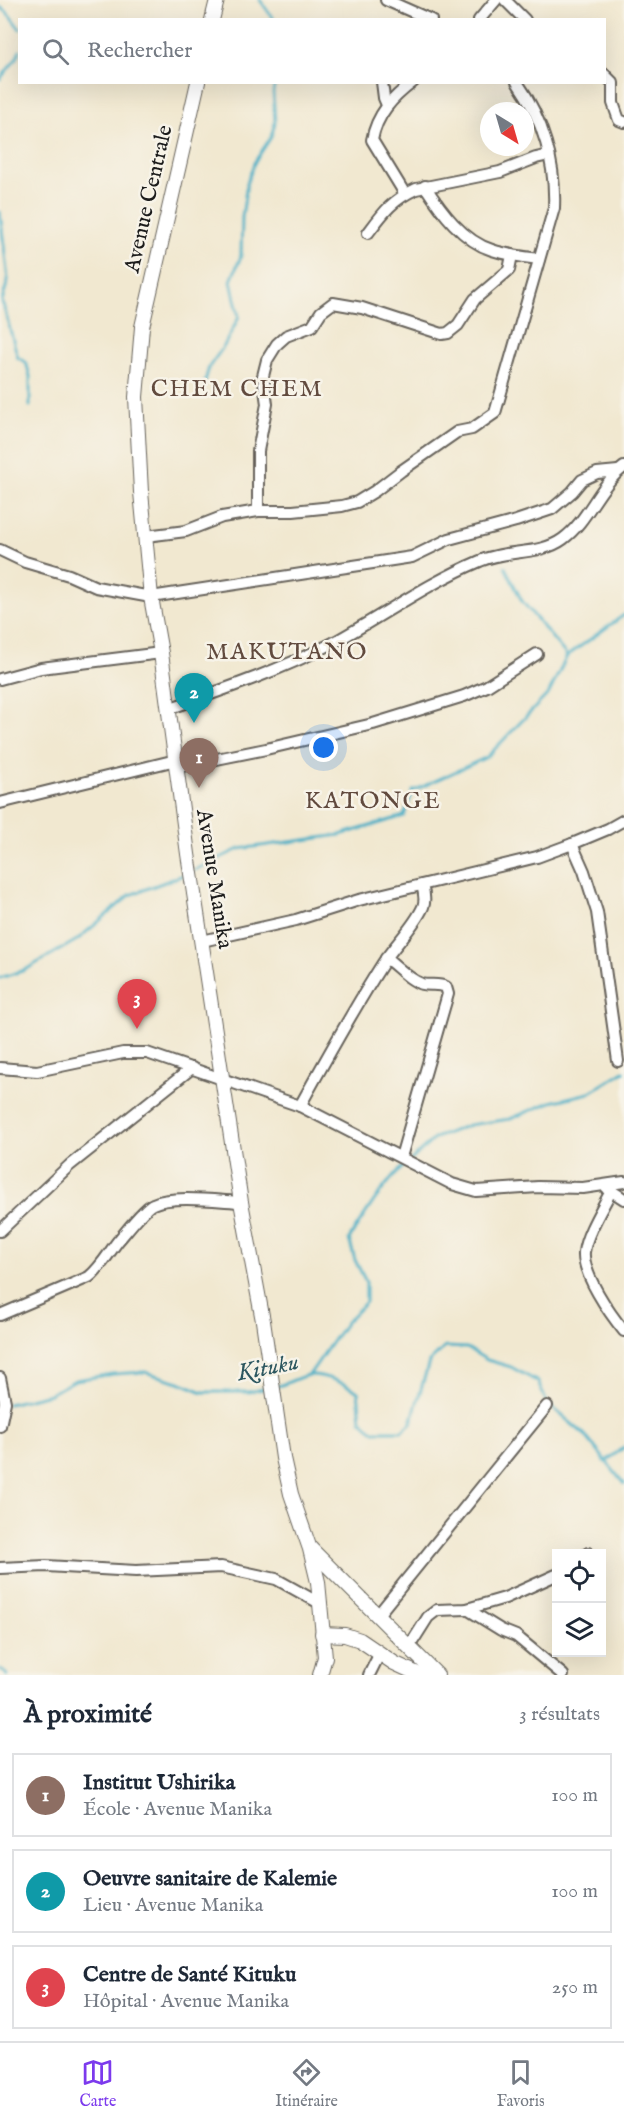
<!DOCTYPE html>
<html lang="fr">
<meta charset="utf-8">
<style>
:root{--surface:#fff;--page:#f2f2f3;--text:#1f2937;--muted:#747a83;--line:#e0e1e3;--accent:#7c3aed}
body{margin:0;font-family:"IM FELL English",serif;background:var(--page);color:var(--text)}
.controls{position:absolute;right:18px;bottom:18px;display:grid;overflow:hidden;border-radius:0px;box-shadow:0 6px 24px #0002}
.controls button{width:54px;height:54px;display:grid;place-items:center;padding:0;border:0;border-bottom:2px solid var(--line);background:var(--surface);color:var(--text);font:30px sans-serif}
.compass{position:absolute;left:480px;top:102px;width:54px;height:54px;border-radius:50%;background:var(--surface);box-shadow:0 6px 24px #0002;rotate:143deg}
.you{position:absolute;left:324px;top:748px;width:21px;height:21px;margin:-15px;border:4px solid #fff;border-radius:50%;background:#1a73e8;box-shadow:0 0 0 9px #1a73e833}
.badge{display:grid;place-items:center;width:39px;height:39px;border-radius:50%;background:var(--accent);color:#fff;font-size:20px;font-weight:700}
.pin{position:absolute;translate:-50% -50px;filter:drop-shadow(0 2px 3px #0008)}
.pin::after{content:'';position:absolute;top:32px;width:21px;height:18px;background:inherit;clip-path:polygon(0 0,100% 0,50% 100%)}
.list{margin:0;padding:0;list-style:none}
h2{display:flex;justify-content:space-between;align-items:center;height:78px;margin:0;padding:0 24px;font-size:26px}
h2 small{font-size:20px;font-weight:400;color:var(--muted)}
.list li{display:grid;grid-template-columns:39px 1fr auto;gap:18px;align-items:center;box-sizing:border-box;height:84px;margin:0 12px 12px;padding:0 12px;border:2px solid var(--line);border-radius:0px}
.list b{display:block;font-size:22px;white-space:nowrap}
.list p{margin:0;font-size:20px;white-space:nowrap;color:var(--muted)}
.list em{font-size:20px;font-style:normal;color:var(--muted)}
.icon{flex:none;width:33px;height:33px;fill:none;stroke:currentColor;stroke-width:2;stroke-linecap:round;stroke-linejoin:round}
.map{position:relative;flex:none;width:624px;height:1675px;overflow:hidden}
.search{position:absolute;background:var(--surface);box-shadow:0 6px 24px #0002;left:18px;right:18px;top:18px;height:66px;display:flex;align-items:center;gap:15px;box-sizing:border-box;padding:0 21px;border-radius:0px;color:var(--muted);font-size:22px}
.sheet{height:366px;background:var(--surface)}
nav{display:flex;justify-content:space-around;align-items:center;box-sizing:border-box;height:84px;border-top:2px solid var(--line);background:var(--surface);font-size:16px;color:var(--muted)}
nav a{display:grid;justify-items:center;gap:3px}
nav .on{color:var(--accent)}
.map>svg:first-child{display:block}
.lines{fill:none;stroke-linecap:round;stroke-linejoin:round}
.stream{stroke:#47afc6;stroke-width:3}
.minor-casing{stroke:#67635b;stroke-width:14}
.tertiary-casing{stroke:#67635b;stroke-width:16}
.minor{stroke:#fff;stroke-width:10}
.tertiary{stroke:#fff;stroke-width:14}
.labels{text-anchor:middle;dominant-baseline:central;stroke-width:5;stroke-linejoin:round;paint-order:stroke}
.street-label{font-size:22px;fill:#1c1c1c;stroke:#f7f3e8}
.neighbourhood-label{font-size:24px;letter-spacing:1.5px;fill:#614a3e;stroke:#f7f3e8}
.water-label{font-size:24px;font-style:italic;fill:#2d5760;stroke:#f7f3e8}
</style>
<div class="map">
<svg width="624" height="1675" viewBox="0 0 624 1675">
<rect width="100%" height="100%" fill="#f7f3e8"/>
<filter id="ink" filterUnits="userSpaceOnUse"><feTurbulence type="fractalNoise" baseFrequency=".0167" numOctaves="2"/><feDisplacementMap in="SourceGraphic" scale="12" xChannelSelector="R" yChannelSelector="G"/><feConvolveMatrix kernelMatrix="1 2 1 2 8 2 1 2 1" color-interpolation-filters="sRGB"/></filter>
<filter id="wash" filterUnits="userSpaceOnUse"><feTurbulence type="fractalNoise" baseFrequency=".008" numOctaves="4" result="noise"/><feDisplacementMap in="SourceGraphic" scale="24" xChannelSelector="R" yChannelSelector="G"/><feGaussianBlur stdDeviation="1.35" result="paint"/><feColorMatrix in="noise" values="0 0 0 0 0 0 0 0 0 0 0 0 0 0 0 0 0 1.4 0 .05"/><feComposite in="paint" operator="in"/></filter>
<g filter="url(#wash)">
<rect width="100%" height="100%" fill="#f1e8d0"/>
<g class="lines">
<g class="stream">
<polyline points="260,0 274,20"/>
<polyline points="0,7 7,12 20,29"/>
<polyline points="0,79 16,59 20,50"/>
<polyline points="0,212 8,280 2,301 18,358 26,362 30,376 30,406"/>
<polyline points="204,385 209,367 224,346 239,317 231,281 241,256 242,217 247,183 254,163 271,137 275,123 273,92 275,82"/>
<polyline points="505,567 522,601 567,656"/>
<polyline points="195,870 239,849 340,835 404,816 413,791 487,757 549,693 567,656 624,615"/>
<polyline points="0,978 25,970 77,940 130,895 186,874"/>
<polyline points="411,1160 435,1138 469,1125 510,1119 551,1102 589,1093 624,1071"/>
<path d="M309,1375L346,1322L366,1302V1282L355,1260L349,1239C366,1213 383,1184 406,1164"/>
<path d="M277,1386C287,1384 300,1376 309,1375C323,1374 347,1384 358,1392L361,1420L373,1431H402L411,1423L429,1362L445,1347L467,1348L487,1360L511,1367L538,1382L547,1403L585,1435L624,1484"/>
<polyline points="8,1404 50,1394 75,1380 113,1374 145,1372 179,1382 203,1392 248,1392 268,1388"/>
<polyline points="605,1462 624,1447"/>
<polyline points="0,1669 7,1675"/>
</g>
</g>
</g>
<g filter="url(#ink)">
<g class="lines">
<g class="minor-casing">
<g id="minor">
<polyline points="386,0 431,20"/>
<polyline points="505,0 525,20"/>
<polyline points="479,20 496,0"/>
<polyline points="604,74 613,83 613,103 619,120 624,122"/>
<polyline points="382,82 384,98 387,105"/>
<path d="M425,186C441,211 463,241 492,250C507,255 524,257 539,259"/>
<path d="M405,194L372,140C377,114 392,98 413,82"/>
<path d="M368,233C383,213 392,200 416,189L500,172L536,158L549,155"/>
<polyline points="258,511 258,451 267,404 263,376 267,360 277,344 286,336 312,326 321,312 333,303 362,308 442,334 448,333 458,325 475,299 509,270 512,255"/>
<path d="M146,536L186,531L222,517L258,511H293L342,506L357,502L375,491L401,471L457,432L472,429L495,413L554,208C556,164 543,119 517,82"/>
<polyline points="0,550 25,562 69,575 96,587 151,597 412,557 449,539 516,521 552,509 572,492 582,480 597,473 618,471"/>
<polyline points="0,679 41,668 161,653"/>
<path d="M168,709C223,690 281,670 333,643C382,616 428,583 480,561C506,549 540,556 563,539C589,520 598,486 624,467"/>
<polyline points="177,767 266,749 373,724 464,696 487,686 537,654"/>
<polyline points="0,803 176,760"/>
<polyline points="572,844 584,871 597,912 618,1061"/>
<polyline points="202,941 296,920 359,900 537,857 572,844 608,829 624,820"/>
<path d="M386,958C397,966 409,980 422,984C430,986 438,983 446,987L448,994L401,1157"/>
<polyline points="0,1068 37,1071 123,1053 147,1053 300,1106 452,1184 476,1191 538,1187 583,1188 624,1182"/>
<path d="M300,1106C327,1057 353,1010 383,963C395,944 414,927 423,907C426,900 424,892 422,885"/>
<polyline points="607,1188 624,1199"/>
<path d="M611,1191C603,1207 586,1234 584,1252C582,1274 610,1314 624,1331"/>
<polyline points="0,1231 70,1165 192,1068"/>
<path d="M0,1315L89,1277C101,1267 108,1254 118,1241C125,1233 145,1207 153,1204C172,1195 219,1201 241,1202"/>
<polyline points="0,1378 5,1402 0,1426"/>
<polyline points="588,1554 588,1553"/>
<polyline points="0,1568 46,1566 136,1571 221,1567 276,1579 321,1604"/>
<polyline points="467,1609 501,1630 516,1636 563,1675"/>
<polyline points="377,1616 547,1406"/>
<polyline points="409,1647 428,1617 437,1610 467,1609 505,1598 556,1575"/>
<polyline points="369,1675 380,1653"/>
</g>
</g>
<g class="tertiary-casing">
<g id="tertiary">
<polyline points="212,20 217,0"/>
<polyline points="198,82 142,327 136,397 141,492 151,597 161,653 188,854 241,1202 263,1321 283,1458 291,1494 310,1549 318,1582 325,1657 320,1675"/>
<polyline points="311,1549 437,1675"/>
<polyline points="322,1634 345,1635 360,1640 394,1663 420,1675"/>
</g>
</g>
<use href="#minor" class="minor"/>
<use href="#tertiary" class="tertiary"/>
</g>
</g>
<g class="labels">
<g class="street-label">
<text transform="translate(149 199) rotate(-77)">Avenue Centrale</text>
<text transform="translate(214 879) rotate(81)">Avenue Manika</text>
</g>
<g class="neighbourhood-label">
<text x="237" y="389">CHEM CHEM</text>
<text x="287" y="652">MAKUTANO</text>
<text x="373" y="801">KATONGE</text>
</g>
<g class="water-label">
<text transform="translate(268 1368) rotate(-11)">Kituku</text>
</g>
</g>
</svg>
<div class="controls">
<button><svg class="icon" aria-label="locate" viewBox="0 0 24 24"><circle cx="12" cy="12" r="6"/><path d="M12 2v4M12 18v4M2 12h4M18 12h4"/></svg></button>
<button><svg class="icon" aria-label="layers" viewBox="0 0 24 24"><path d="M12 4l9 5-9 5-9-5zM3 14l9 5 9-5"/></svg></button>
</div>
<svg class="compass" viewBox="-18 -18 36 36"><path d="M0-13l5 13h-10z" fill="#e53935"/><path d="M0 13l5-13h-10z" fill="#747a83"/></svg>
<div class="you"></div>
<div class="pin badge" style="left:199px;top:788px;background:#8d6e63">1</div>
<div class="pin badge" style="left:194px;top:723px;background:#0f9aa8">2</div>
<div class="pin badge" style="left:137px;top:1029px;background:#e0444e">3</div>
<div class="search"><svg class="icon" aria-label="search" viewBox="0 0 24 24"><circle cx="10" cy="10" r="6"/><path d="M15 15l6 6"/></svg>Rechercher</div>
</div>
<section class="sheet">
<h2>À proximité<small>3 résultats</small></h2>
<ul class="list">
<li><span class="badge" style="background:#8d6e63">1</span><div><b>Institut Ushirika</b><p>École · Avenue Manika</p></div><em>100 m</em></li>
<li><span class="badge" style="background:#0f9aa8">2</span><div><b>Oeuvre sanitaire de Kalemie</b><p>Lieu · Avenue Manika</p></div><em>100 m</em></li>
<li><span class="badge" style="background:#e0444e">3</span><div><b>Centre de Santé Kituku</b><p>Hôpital · Avenue Manika</p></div><em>250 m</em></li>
</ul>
</section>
<nav>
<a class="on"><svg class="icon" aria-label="map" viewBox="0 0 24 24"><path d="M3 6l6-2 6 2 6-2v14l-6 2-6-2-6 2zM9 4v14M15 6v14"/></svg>Carte</a>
<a><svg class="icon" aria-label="directions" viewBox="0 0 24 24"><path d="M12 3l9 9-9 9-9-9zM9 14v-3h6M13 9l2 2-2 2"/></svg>Itinéraire</a>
<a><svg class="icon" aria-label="saved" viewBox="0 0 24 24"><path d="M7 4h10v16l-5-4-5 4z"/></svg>Favoris</a>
</nav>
